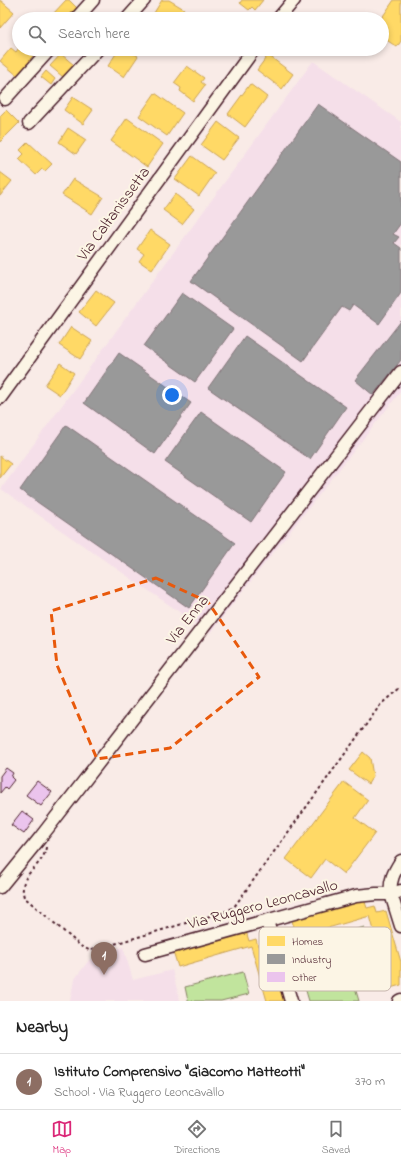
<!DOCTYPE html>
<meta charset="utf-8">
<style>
:root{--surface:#fff;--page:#f6f6f6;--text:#222;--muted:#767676;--line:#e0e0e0;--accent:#db2777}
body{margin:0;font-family:"Indie Flower",sans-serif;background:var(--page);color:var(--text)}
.you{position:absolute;left:172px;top:395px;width:14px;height:14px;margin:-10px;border:3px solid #fff;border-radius:50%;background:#1a73e8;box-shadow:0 0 0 6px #1a73e833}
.badge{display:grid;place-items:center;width:26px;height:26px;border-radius:50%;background:var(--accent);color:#fff;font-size:13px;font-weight:700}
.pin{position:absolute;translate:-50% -33px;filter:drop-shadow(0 1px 2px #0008)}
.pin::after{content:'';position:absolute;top:21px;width:14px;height:12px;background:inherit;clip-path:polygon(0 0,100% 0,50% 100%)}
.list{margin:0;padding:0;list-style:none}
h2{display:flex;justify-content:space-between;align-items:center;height:52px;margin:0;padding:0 16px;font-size:17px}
h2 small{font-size:13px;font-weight:400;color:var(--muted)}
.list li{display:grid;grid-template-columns:26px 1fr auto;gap:12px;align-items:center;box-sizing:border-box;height:56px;padding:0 16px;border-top:1px solid var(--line)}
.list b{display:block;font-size:15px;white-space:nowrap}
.list p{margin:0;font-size:13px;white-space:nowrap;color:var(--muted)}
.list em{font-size:13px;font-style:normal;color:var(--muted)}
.icon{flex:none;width:22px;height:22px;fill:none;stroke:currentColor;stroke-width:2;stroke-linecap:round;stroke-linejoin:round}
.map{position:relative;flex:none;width:401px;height:1001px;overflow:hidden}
.search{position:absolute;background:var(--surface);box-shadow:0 2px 6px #0003;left:12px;right:12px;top:12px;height:44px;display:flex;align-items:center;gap:10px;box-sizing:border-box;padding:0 14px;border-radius:22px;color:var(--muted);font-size:15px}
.sheet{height:108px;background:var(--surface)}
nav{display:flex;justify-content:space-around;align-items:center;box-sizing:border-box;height:56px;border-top:1px solid var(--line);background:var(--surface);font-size:11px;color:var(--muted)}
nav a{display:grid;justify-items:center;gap:2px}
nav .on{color:var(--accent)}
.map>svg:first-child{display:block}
.built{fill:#f5dfe9}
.green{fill:#c1e49d;stroke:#868264}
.homes{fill:#ffd966;stroke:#c9a154}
.industry{fill:#999;stroke:#817478}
.building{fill:#ebc4ed;stroke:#4a1f2b}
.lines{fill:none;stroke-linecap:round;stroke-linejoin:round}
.minor-casing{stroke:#4a1f2b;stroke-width:15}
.path{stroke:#4a1f2b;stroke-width:2;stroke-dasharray:3 3;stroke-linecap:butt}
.minor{stroke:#fcf5e5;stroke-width:12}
.marked{fill:none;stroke:#e8590c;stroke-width:3;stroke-dasharray:8 5;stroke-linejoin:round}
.labels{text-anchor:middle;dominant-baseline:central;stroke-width:4;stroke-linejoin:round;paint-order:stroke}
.street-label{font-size:16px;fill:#4a1f2b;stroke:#fcf5e5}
.key{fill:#fcf5e5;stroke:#c7b5ad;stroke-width:1}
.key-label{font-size:11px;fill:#4a1f2b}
</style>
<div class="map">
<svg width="401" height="1001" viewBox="0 0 401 1001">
<rect width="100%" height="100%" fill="#f9ebe7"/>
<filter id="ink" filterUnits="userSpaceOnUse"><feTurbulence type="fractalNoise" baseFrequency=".025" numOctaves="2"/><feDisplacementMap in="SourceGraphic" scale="8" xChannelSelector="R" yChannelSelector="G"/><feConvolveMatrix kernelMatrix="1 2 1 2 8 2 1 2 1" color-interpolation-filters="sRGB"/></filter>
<g filter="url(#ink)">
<g class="built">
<polygon points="313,61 401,122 401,391 210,633 1,489"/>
<polygon points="123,947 133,980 172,970 180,1001 70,1001 74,980 89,960"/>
</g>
<g class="green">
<polygon points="364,927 373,960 349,967 359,1001 309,1001 301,974 339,963 332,937"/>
<polygon points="243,972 249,994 221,1001 188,1001 185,987"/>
</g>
<g class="homes">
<polygon points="0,0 14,12 0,28"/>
<polygon points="66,0 69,0 77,8 67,19 57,19 52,15"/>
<polygon points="162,0 169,0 184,9 178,19 163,19 154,13"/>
<polygon points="242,0 263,0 255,10 252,7 249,10 240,3"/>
<polygon points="394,0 401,0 401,41 397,47 382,37 381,19"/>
<polygon points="11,48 16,52 19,48 19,49 26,49 33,56 30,59 32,60 18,76 0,61"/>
<polygon points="119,49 126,49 138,56 124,77 108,66"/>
<polygon points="61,54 74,65 63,77 50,66"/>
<polygon points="268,55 293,74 282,89 257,70"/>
<polygon points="187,66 204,78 201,82 205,85 193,101 180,91 181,88 174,83"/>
<polygon points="46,71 55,79 51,85 41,77"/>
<polygon points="250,84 267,97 245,127 228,114"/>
<polygon points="155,93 183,113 167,136 139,116"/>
<polygon points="73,97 93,110 83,124 64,110"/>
<polygon points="6,110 19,123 0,142 0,116"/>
<polygon points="127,118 163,144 147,167 111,141"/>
<polygon points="218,122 239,138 222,160 201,145"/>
<polygon points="68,128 86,140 76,154 59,142"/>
<polygon points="28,142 52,164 45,171 42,169 36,175 19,159 24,154 20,150"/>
<polygon points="192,156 215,173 199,196 175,179"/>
<polygon points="0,172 12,181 0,196"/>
<polygon points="73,179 103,197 92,214 62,195"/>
<polygon points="175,194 194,209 182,224 163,210"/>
<polygon points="150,230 170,244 152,270 139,261 144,254 137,249"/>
<polygon points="96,290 114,303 96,326 79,312"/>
<polygon points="71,327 92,341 80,359 59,345"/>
<polygon points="60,363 74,373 60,395 45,385"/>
<polygon points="0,456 11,464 0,478"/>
<polygon points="363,752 370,758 373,776 368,784 349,770"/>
<polygon points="344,782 368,800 355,818 375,833 344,874 325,859 311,878 286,859"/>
<polygon points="364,899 367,908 375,906 377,913 386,911 401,962 401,985 390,988 370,916 296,937 292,920"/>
<polygon points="246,931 249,941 256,939 258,946 267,943 284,1001 267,1001 251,946 178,967 173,951"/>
</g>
<g class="industry">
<polygon points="318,104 401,162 401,223 393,234 399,237 394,243 401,248 401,293 379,324 353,305 349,311 342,307 303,361 191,281"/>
<polygon points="182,293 233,329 195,382 144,346"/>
<polygon points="401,321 401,360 373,395 355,380"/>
<polygon points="245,336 346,407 310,459 208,388"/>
<polygon points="119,353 191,403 155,454 84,403"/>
<polygon points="201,412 286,472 251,522 165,462"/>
<polygon points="66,425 235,543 189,608 20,490"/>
</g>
<g class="building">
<polygon points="6,768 13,773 11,777 14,780 7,789 5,787 0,793 0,776"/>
<polygon points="37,781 52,792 41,806 26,795"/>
<polygon points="22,811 34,820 24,834 11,825"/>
</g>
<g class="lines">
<g class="minor-casing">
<g id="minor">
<polyline points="76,19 93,0"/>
<polyline points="127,19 144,0"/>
<polyline points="278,19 294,0"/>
<polyline points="5,99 50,49"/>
<polyline points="29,123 98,49"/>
<polyline points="0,398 254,49"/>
<polyline points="0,887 40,838 401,372"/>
<polyline points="401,891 391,894 401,926"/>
<polyline points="267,921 291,1001"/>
<path d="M145,954L356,896L376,894H391C389,881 394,872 401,861"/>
<polyline points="399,1001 401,1000"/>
</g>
</g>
<path class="path" d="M46,847C44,868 17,872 24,897L82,947L89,950L97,949L227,911L234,907L381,704L401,687"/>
<use href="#minor" class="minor"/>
</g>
</g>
<path class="marked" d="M156,578L208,602L259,677L170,748L97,759L57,665L51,611Z"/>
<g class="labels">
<g class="street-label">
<text transform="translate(114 214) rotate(-54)">Via Caltanissetta</text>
<text transform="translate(188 620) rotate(-52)">Via Enna</text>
<text transform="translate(263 905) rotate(-15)">Via Ruggero Leoncavallo</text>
</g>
</g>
<rect x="259" y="927" width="132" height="64" rx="6" class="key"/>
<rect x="267" y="936" width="18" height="10" fill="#ffd966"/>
<rect x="267" y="954" width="18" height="10" fill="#999"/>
<rect x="267" y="972" width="18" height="10" fill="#ebc4ed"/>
<g class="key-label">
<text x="292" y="945">Homes</text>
<text x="292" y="963">Industry</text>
<text x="292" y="981">Other</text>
</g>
</svg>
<div class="you"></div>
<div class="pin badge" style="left:104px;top:975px;background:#8d6e63">1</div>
<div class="search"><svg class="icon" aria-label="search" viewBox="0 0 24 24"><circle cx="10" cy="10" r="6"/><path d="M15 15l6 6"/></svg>Search here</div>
</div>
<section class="sheet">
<h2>Nearby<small></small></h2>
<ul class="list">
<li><span class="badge" style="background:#8d6e63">1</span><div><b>Istituto Comprensivo &quot;Giacomo Matteotti&quot;</b><p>School · Via Ruggero Leoncavallo</p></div><em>370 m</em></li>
</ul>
</section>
<nav>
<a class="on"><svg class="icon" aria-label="map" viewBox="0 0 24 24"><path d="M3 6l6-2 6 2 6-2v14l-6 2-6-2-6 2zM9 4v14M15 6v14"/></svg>Map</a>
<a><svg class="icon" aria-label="directions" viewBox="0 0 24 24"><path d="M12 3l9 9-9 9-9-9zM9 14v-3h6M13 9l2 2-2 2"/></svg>Directions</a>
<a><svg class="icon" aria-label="saved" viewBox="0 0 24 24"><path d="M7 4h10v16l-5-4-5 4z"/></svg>Saved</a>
</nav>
